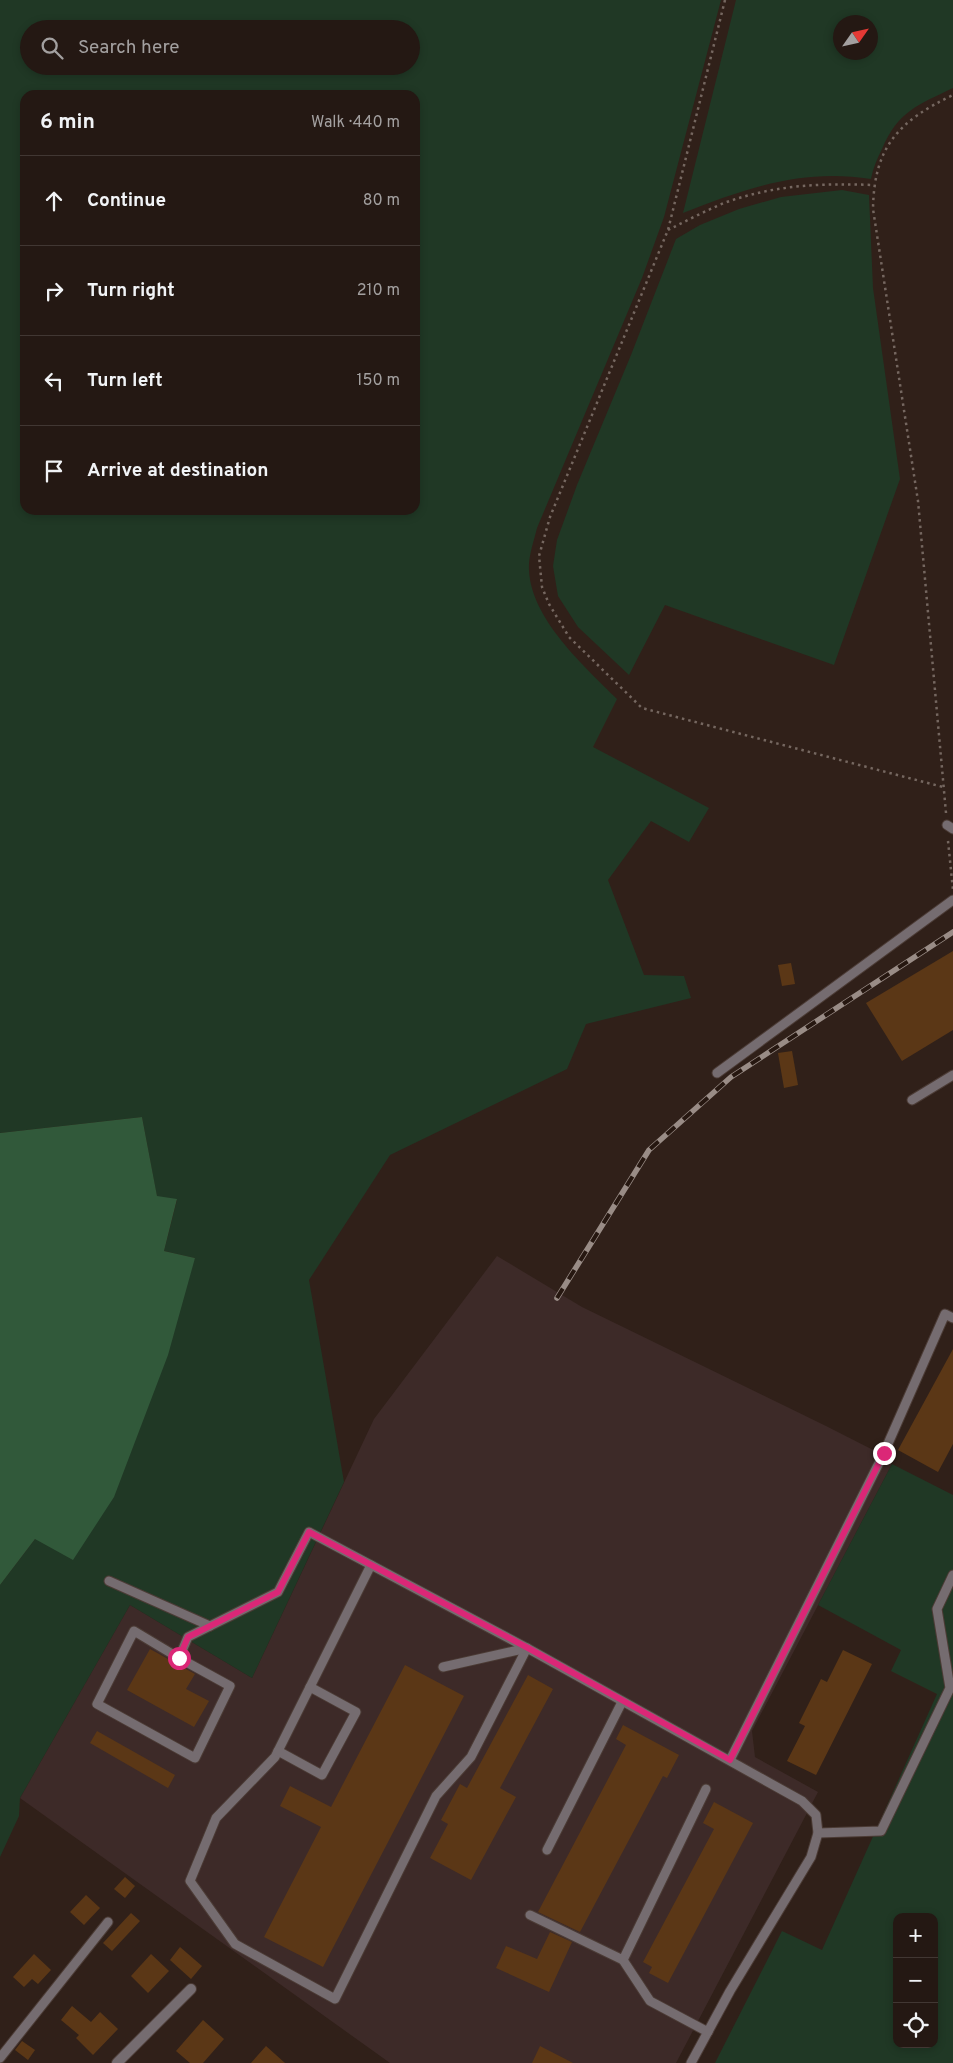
<!DOCTYPE html>
<meta charset="utf-8">
<style>
:root{--surface:#241813;--page:#302521;--text:#f1f3f6;--muted:#a3a0a0;--line:#413733}
body{margin:0;font-family:Overpass,sans-serif;background:var(--page);color:var(--text)}
.controls{position:absolute;right:15px;bottom:15px;display:grid;overflow:hidden;border-radius:10px;box-shadow:0 2px 8px #0003}
.controls button{width:45px;height:45px;display:grid;place-items:center;padding:0;border:0;border-bottom:1px solid var(--line);background:var(--surface);color:var(--text);font:25px sans-serif}
.compass{position:absolute;left:833px;top:15px;width:45px;height:45px;border-radius:50%;background:var(--surface);box-shadow:0 2px 8px #0003;rotate:56deg}
.stop{position:absolute;width:15px;height:15px;margin:-11px;border:4px solid #db2777;border-radius:50%;background:#fff}
.stop.end{background:#db2777;border-color:#fff;box-shadow:0 1px 5px #0008}
.list{margin:0;padding:0;list-style:none}
h2{display:flex;justify-content:space-between;align-items:center;height:65px;margin:0;padding:0 20px;font-size:21px}
h2 small{font-size:16px;font-weight:400;color:var(--muted)}
.list li{display:grid;grid-template-columns:32px 1fr auto;gap:15px;align-items:center;box-sizing:border-box;height:90px;padding:0 20px;border-top:1px solid var(--line)}
.list b{display:block;font-size:19px;white-space:nowrap}
.list em{font-size:16px;font-style:normal;color:var(--muted)}
.icon{flex:none;width:28px;height:28px;fill:none;stroke:currentColor;stroke-width:2;stroke-linecap:round;stroke-linejoin:round}
.map{position:relative;flex:none;width:953px;height:2063px;overflow:hidden}
.search{position:absolute;background:var(--surface);box-shadow:0 2px 8px #0003;left:20px;top:20px;width:400px;height:55px;display:flex;align-items:center;gap:12px;box-sizing:border-box;padding:0 18px;border-radius:28px;color:var(--muted);font-size:19px}
.panel{position:absolute;background:var(--surface);box-shadow:0 2px 8px #0003;left:20px;top:90px;width:400px;height:425px;border-radius:15px}
.map>svg:first-child{display:block}
.industrial{fill:#3d2a28}
.green{fill:#203825;fill-rule:evenodd}
.forest{fill:#31593a}
.building{fill:#5b3716}
.lines{fill:none;stroke-linecap:round;stroke-linejoin:round}
.lane-casing{stroke:#4b3b35;stroke-width:11}
.street-casing{stroke:#4b3b35;stroke-width:12}
.path{stroke:#756760;stroke-width:2.5;stroke-dasharray:2.5 4;stroke-linecap:butt}
.lane{stroke:#756c70;stroke-width:9}
.street{stroke:#756c70;stroke-width:10}
.rail-casing{stroke:#998c86;stroke-width:5.5}
.rail{stroke:#261710;stroke-width:4;stroke-dasharray:11;stroke-linecap:butt}
.route{stroke:#db2777;stroke-width:6}
</style>
<div class="map">
<svg width="953" height="2063" viewBox="0 0 953 2063">
<rect width="100%" height="100%" fill="#302019"/>
<polygon class="industrial" points="497,1256 582,1307 826,1426 883,1455 892,1464 752,1731 755,1757 818,1792 676,2063 390,2063 20,1798 130,1605 252,1678 374,1419"/>
<g class="green">
<path d="M0,0H721L664,217L642,278L537,528C534,541 528,557 529,570C531,619 584,666 617,699L593,747L709,808L689,842L651,821L608,880L644,975L684,976L691,998L586,1024L567,1069L390,1155L309,1280L344,1482L252,1678L130,1605L20,1798L19,1816L0,1857V1585L35,1539L195,1258L164,1251L177,1200L157,1197L142,1117L0,1133ZM29,29H411V66H29ZM25,95H415V510H25Z"/>
<path d="M736,0H953V88C918,105 898,111 882,149C877,159 873,168 871,179C803,168 746,188 683,213ZM870,22V52H840V22Z"/>
<polygon points="842,190 869,195 873,288 900,479 834,665 665,605 629,675 578,627 558,596 553,566 557,540 577,485 631,355 676,239 700,225 739,209 781,197"/>
<path d="M892,1464L953,1495V2063H715L782,1931L822,1950L937,1694L891,1671L901,1650L818,1605ZM897,1917H934V2044H897Z"/>
</g>
<polygon class="forest" points="142,1117 157,1196 177,1199 164,1251 195,1258 168,1355 114,1497 73,1560 35,1539 0,1585 0,1133"/>
<g class="building">
<polygon points="953,951 953,1030 902,1061 866,1003"/>
<polygon points="791,963 795,984 782,986 778,965"/>
<polygon points="792,1051 798,1085 784,1088 778,1053"/>
<polygon points="953,1349 953,1444 938,1472 898,1450"/>
<polygon points="150,1649 195,1674 186,1689 209,1701 194,1727 127,1690"/>
<polygon points="843,1650 872,1664 816,1775 787,1761 805,1726 799,1723 821,1679 827,1682"/>
<polygon points="405,1665 464,1696 323,1967 264,1937 321,1827 280,1806 290,1786 331,1807"/>
<polygon points="528,1675 553,1689 500,1788 516,1797 471,1880 430,1858 448,1824 441,1820 460,1784 467,1788"/>
<polygon points="623,1725 679,1755 667,1778 663,1776 580,1932 538,1912 626,1745 616,1739"/>
<polygon points="97,1731 175,1775 168,1788 90,1743"/>
<polygon points="714,1802 753,1823 668,1983 649,1973 652,1967 643,1962 714,1829 703,1823"/>
<polygon points="125,1877 135,1886 125,1898 114,1889"/>
<polygon points="86,1895 100,1908 84,1925 70,1912"/>
<polygon points="131,1913 140,1921 112,1951 103,1943"/>
<polygon points="550,1932 572,1942 549,1992 496,1968 506,1946 537,1959"/>
<polygon points="180,1947 202,1966 191,1979 170,1960"/>
<polygon points="34,1954 51,1970 38,1984 32,1979 24,1987 13,1977"/>
<polygon points="151,1954 169,1971 148,1993 131,1976"/>
<polygon points="72,2006 91,2022 100,2012 118,2029 93,2055 76,2038 79,2035 61,2020"/>
<polygon points="203,2020 224,2039 203,2063 190,2063 176,2051"/>
<polygon points="22,2041 35,2050 28,2060 15,2050"/>
<polygon points="266,2046 285,2063 251,2063"/>
<polygon points="540,2046 573,2063 532,2063"/>
</g>
<g class="lines">
<g class="lane-casing">
<g id="lane">
<polyline points="947,825 953,829"/>
<polyline points="717,1073 953,900"/>
<polyline points="912,1100 953,1075"/>
<polyline points="371,1565 275,1757 216,1818 190,1881 235,1944 335,1999 436,1796 471,1757 527,1648 802,1801 816,1815 818,1833 811,1857 730,1991 691,2063"/>
<polyline points="109,1581 210,1626"/>
<polyline points="179,1658 230,1686 195,1758 97,1704 134,1631 179,1658 188,1637 278,1592 309,1532 527,1648"/>
<polyline points="443,1667 527,1648"/>
<polyline points="278,1751 322,1775 356,1712 310,1687"/>
<polyline points="730,1760 883,1455 945,1314 953,1318"/>
<polyline points="818,1833 881,1831 950,1688 937,1609 953,1575"/>
<polyline points="547,1850 622,1702"/>
<polyline points="530,1915 623,1960 706,1789"/>
<polyline points="623,1960 650,2001 708,2032"/>
<polyline points="0,2058 108,1922"/>
</g>
</g>
<g class="street-casing">
<polyline id="street" points="117,2063 191,1989"/>
</g>
<g class="path">
<polyline points="725,0 668,230 550,517 539,556 542,587 549,604 569,637 642,708 943,787"/>
<path d="M668,230C686,221 705,211 724,203C774,185 820,183 873,185"/>
<path d="M946,813L918,501L873,209C874,146 899,121 953,95"/>
<polyline points="948,841 953,890"/>
</g>
<use href="#lane" class="lane"/>
<use href="#street" class="street"/>
<g class="rail-casing">
<polyline id="rail" points="557,1298 649,1150 731,1077 953,932"/>
</g>
<use href="#rail" class="rail"/>
</g>
<g class="lines">
<polyline class="route" points="179,1658 188,1637 278,1592 309,1532 528,1648 730,1760 884,1453"/>
</g>
</svg>
<div class="controls">
<button>+</button>
<button>−</button>
<button><svg class="icon" aria-label="locate" viewBox="0 0 24 24"><circle cx="12" cy="12" r="6"/><path d="M12 2v4M12 18v4M2 12h4M18 12h4"/></svg></button>
</div>
<svg class="compass" viewBox="-18 -18 36 36"><path d="M0-13l5 13h-10z" fill="#e53935"/><path d="M0 13l5-13h-10z" fill="#a3a0a0"/></svg>
<div class="stop" style="left:179px;top:1658px"></div>
<div class="stop end" style="left:884px;top:1453px"></div>
<div class="search"><svg class="icon" aria-label="search" viewBox="0 0 24 24"><circle cx="10" cy="10" r="6"/><path d="M15 15l6 6"/></svg>Search here</div>
<section class="panel">
<h2>6 min<small>Walk · 440 m</small></h2>
<ul class="list">
<li><svg class="icon" aria-label="ahead" viewBox="0 0 24 24"><path d="M12 20V5M6 11l6-6 6 6"/></svg><div><b>Continue</b></div><em>80 m</em></li>
<li><svg class="icon" aria-label="right" viewBox="0 0 24 24"><path d="M7 20v-9h11M14 6l5 5-5 5"/></svg><div><b>Turn right</b></div><em>210 m</em></li>
<li><svg class="icon" aria-label="left" viewBox="0 0 24 24"><path d="M17 20v-9H6M10 6l-5 5 5 5"/></svg><div><b>Turn left</b></div><em>150 m</em></li>
<li><svg class="icon" aria-label="arrive" viewBox="0 0 24 24"><path d="M6 21V4h12l-3 4 3 4H6"/></svg><div><b>Arrive at destination</b></div></li>
</ul>
</section>
</div>
